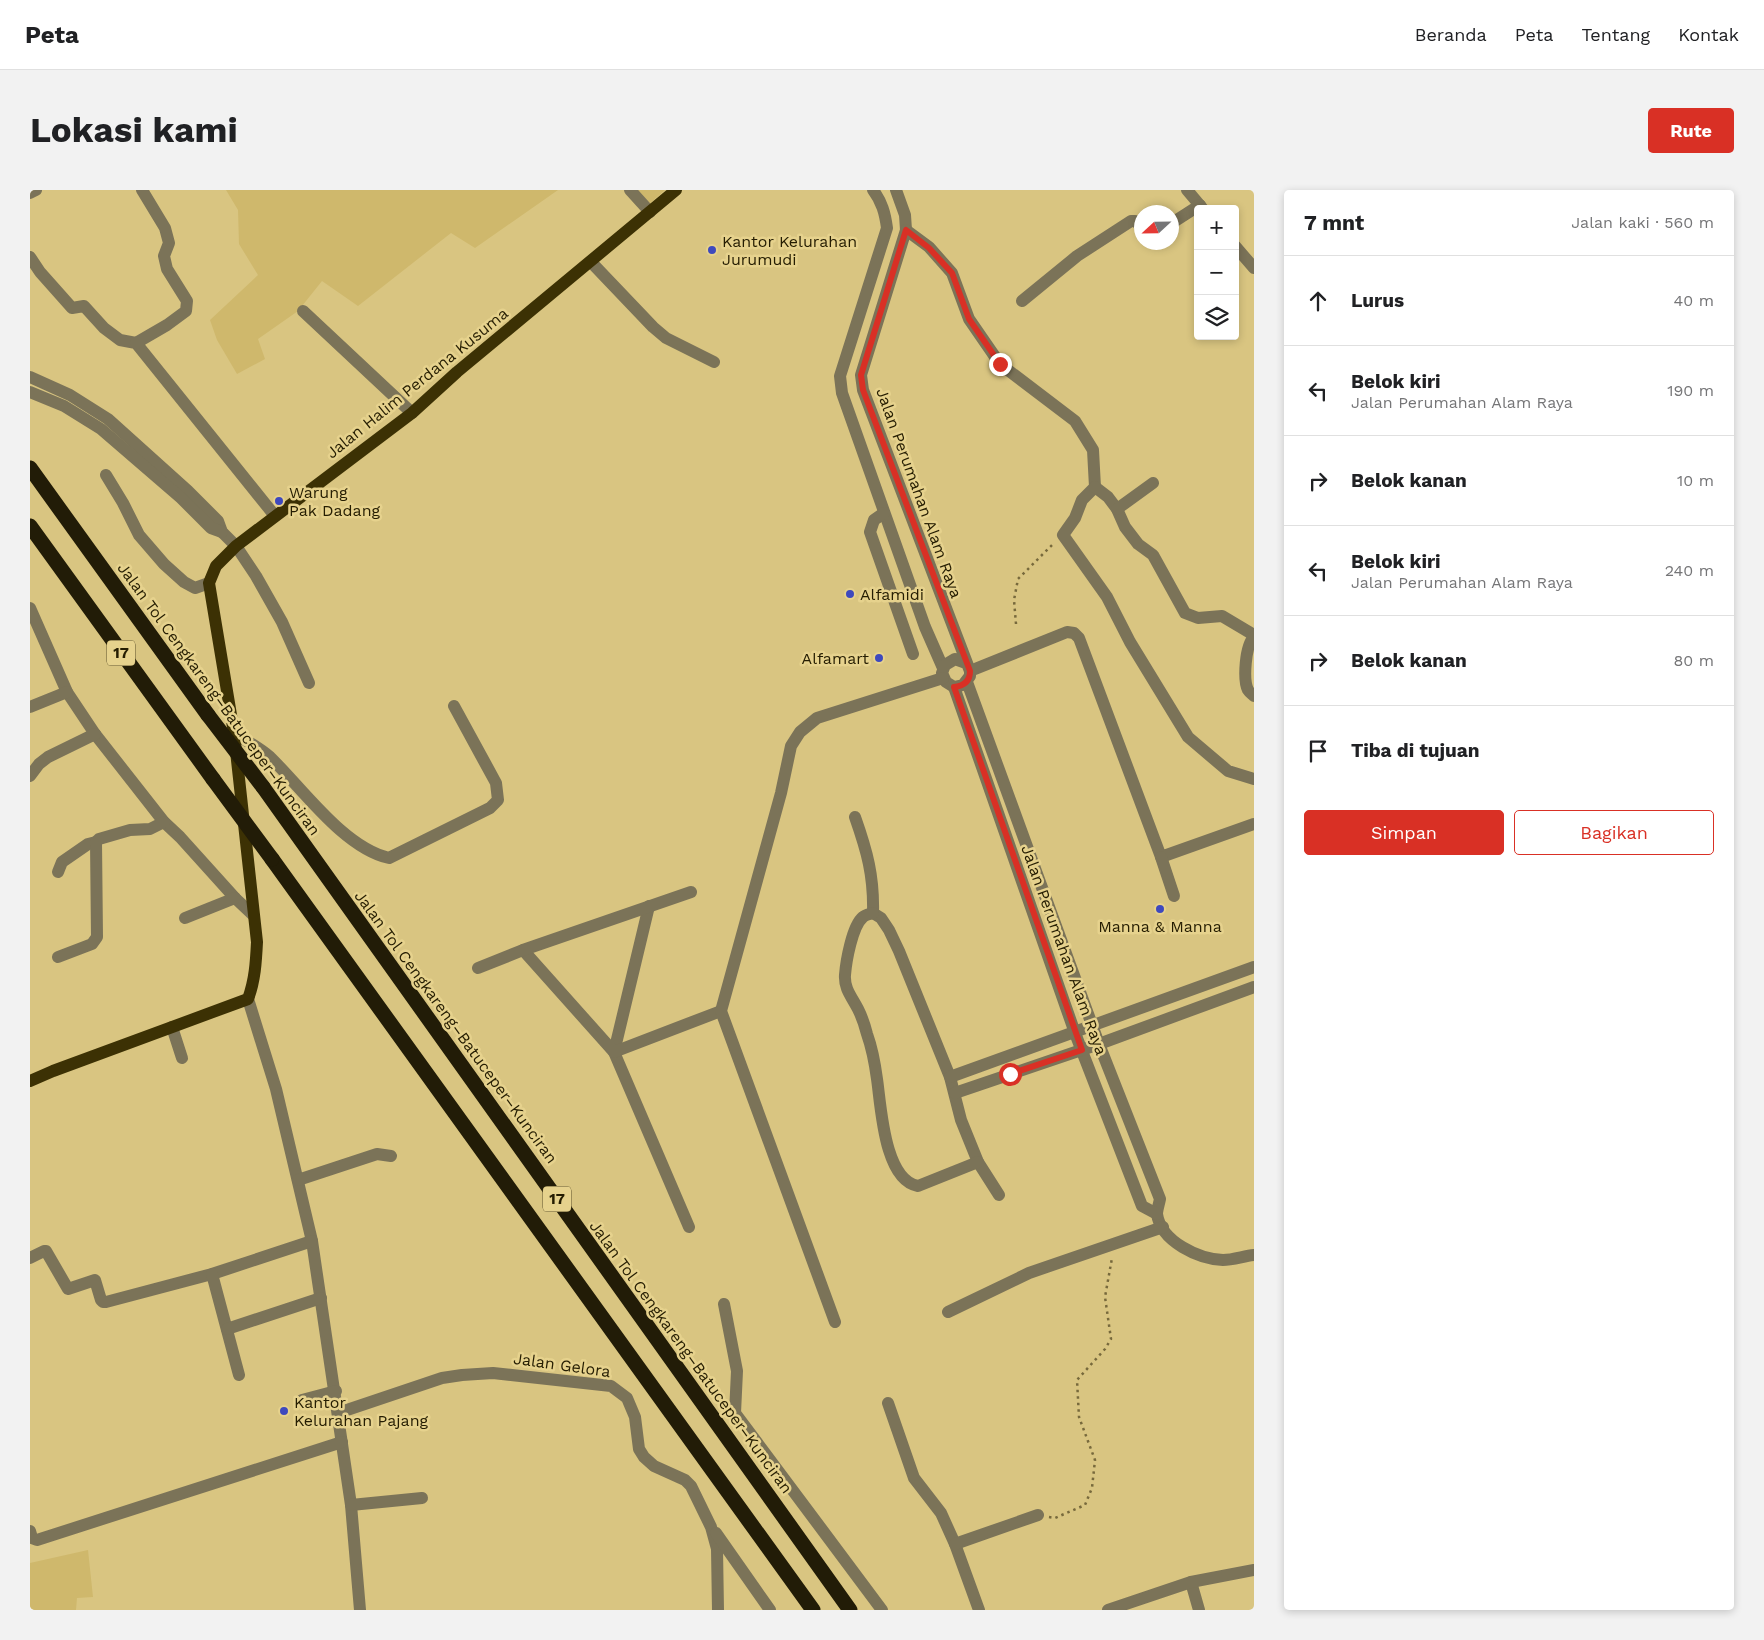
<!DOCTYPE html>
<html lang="id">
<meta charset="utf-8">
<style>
:root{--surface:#fff;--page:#f2f2f2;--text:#202124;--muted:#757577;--line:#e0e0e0;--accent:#d93025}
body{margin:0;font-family:"Work Sans",sans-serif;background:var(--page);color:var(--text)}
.controls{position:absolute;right:15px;top:15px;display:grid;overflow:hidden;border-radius:5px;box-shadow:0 2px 8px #0003}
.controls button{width:45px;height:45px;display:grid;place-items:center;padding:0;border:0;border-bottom:1px solid var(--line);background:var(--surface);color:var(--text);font:25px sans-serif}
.compass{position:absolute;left:1104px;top:15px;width:45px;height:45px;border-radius:50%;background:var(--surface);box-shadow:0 2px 8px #0003;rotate:248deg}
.stop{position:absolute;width:15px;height:15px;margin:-11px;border:4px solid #d93025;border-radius:50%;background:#fff}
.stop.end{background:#d93025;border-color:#fff;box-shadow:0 1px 5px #0008}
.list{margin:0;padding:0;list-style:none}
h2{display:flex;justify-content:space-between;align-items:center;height:65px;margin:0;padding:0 20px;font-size:21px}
h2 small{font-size:16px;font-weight:400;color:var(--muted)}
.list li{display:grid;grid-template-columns:32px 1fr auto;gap:15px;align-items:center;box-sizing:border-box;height:90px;padding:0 20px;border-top:1px solid var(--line)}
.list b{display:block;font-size:19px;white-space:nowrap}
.list p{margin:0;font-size:16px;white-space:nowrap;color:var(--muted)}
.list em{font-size:16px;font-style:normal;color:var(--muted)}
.actions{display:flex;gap:10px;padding:15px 20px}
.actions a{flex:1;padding:11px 0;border:1px solid var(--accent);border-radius:5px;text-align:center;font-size:18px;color:var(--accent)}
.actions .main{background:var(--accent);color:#fff}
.icon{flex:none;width:28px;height:28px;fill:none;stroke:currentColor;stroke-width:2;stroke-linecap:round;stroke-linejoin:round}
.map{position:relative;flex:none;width:1224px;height:1420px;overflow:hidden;border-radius:5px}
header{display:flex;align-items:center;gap:30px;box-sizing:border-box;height:70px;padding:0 25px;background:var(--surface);border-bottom:1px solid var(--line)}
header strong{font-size:24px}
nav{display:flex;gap:28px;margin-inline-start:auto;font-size:18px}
.intro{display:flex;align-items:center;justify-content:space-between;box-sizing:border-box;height:120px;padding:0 30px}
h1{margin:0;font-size:35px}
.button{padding:12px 22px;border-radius:5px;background:var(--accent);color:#fff;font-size:18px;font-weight:700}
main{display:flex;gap:30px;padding:0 30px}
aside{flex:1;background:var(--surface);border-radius:5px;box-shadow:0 2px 8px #0003}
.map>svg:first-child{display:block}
.built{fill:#cfb86c}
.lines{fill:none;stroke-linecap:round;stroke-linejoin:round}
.path{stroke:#77693c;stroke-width:2.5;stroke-dasharray:2.5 4;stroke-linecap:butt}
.minor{stroke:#7b7358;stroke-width:12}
.major{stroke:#3c3104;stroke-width:12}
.highway{stroke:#221c07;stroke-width:15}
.highway-bridge{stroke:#221c07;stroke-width:15}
.route{stroke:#d93025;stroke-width:6}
.poi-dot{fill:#3e49bd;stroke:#e6d28d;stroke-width:2}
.labels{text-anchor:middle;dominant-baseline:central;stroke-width:5;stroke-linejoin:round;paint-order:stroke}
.shield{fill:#e6d28d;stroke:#5f532c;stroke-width:1}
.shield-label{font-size:15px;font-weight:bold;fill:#251d02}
.poi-label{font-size:16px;fill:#251d02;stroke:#e6d28d;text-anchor:start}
.street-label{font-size:16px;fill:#251d02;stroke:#e6d28d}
</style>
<header>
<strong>Peta</strong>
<nav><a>Beranda</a><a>Peta</a><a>Tentang</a><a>Kontak</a></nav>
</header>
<div class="intro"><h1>Lokasi kami</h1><a class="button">Rute</a></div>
<main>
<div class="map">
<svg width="1224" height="1420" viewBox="0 0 1224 1420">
<rect width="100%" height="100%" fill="#d9c581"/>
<g class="built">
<polygon points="196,0 528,0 445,58 421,43 328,116 292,91 268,121 228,149 235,169 207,184 187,150 180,130 228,85 209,54 208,20"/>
<polygon points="597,0 635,0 616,17"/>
<polygon points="58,1360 63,1407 47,1408 46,1420 0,1420 0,1373"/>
</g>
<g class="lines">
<g class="path">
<polyline points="986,434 984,410 988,389 1024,353"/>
<polyline points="1019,1327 1025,1328 1055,1315 1062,1298 1065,1270 1049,1227 1047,1190 1075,1159 1081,1149 1075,1107 1082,1068"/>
</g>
<g class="minor">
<polyline points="600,0 620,22"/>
<path d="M843,0C852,12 855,23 857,38L810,186L812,203L895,437L913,478"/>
<polyline points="866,0 875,25 876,40 831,185 833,200 940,481 940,486 933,495 924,497 916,492 912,483 915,475 925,469 936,473"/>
<polyline points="1157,0 1173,19"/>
<polyline points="0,3 6,0"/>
<polyline points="1142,33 1170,15"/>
<polyline points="876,40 899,57 922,83 939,129 970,174 1045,231 1063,260 1065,297 1052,310 1045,328 1033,345 1077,407 1100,452 1158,547 1198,581 1224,589"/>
<polyline points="1205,56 1224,78"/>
<polyline points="0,67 10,82 42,118 54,116 74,138 90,150 106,153 245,326"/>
<polyline points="561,72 623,137 636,148 684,172"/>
<polyline points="992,111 1047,66 1101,31 1105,31 1112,37"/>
<polyline points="273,121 382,223"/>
<polyline points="106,153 137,135 156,121 157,111 137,79 134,66 139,53 135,38 112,0"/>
<polyline points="0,187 40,205 78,229 158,301 188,331 192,342 206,356 226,386 252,432 279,493"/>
<polyline points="0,202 34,216 71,239 151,308 181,338 192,342"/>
<polyline points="76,285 93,313 109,345 134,374 154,392 165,398 179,393"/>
<polyline points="1065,297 1078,307 1087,319 1095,337 1108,354 1123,365 1155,423 1168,428 1192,426 1224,445"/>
<polyline points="1087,319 1123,293"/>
<polyline points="854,323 844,330 840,342 883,464"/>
<polyline points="0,418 37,502 65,544 134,632 150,647 205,708 223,725"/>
<path d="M1224,447C1215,456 1213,490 1218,500C1220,503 1222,504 1224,506"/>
<polyline points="940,481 1037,442 1044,443 1049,448 1131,667 1224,634"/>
<path d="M937,492L1069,854L1130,1009C1129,1014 1127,1020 1127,1024C1131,1052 1169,1069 1193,1070C1203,1070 1214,1066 1224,1065"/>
<polyline points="924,497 1045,843 1112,1016 1127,1024"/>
<polyline points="0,517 37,502"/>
<path d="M204,543C216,551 229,557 240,567C272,598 314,658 359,668L460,618L468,610L466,593L424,516"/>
<polyline points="0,586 9,574 18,567 65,544"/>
<path d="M825,627C837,661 844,686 843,723L851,728L859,740L869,761L920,887L931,930L948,972L969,1005"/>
<polyline points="1131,667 1144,706"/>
<polyline points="28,682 32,672 58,654 66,652"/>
<polyline points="619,716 584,862 659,1037"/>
<path d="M843,723C840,724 835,725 833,727C822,736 816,772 815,785C814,799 822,807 828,819C832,827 835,836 837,844C842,858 845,874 847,889C851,916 854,990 888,996L948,972"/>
<polyline points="155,728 205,708"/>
<polyline points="493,760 584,862 691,821"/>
<polyline points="28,767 62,754 67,747 66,652 69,649 100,640 120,639 134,632"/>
<polyline points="448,778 493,760 661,702"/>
<polyline points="218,809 246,899 282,1051 321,1315 330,1420"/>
<polyline points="142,837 152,868"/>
<polyline points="920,887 1224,777"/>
<polyline points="925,903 1069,854 1224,797"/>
<polyline points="268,990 347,964 361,966"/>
<polyline points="0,1068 14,1061 16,1061 38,1099 65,1090 71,1110 73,1112 76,1112 182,1084 282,1051"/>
<polyline points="182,1084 209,1185"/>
<polyline points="694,1114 707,1181 705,1223 852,1420"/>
<polyline points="918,1122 999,1083 1133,1037"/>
<polyline points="805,1132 691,821 751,603 761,556 770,542 787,528 913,488"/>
<polyline points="197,1139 291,1108"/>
<polyline points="272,1210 306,1201"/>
<polyline points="858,1213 884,1288 911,1323 925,1354 949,1420"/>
<polyline points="308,1223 412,1188 432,1185 463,1183 581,1196 597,1208 605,1227 609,1259 614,1267 624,1276 655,1290 661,1296 681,1337 687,1359 688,1420"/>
<polyline points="321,1315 392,1308"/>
<polyline points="0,1341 2,1348 7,1350 312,1252"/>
<polyline points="686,1343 740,1420"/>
<polyline points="925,1354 1008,1325"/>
<polyline points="1161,1392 1169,1420"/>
<polyline points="1078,1420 1161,1392 1224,1380"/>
</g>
<path class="major" d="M0,891L23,881L218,809C225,790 226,772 227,752L204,543L179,393L186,376L206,356L382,223L427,182L646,0"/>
<g class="highway">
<polyline points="0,278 178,525"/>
<polyline points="0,336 183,589"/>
<polyline points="233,597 820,1420"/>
<polyline points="242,669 783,1420"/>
</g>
<g class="highway-bridge">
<polyline points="178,525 233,597"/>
<polyline points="183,589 242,669"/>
</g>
</g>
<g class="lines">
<path class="route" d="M970,174L939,129L922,83L899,58L876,40L831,185L833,200L940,481C940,491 934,496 924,497L1052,860L980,884"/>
</g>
<g class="poi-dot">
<circle cx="682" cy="60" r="5"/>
<circle cx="249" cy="311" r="5"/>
<circle cx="820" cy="404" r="5"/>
<circle cx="849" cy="468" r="5"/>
<circle cx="1130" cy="719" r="5"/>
<circle cx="254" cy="1221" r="5"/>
</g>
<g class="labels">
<g class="shield">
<rect x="77" y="450.5" width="28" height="25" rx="4"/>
<rect x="513" y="996.5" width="28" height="25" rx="4"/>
</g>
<g class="shield-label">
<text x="91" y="463">17</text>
<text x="527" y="1009">17</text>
</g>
<g class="poi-label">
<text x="692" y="51">Kantor Kelurahan<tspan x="692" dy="18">Jurumudi</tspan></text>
<text x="259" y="302">Warung<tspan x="259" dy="18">Pak Dadang</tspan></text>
<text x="830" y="404">Alfamidi</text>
<text x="839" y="468" text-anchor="end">Alfamart</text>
<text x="1130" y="736" text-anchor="middle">Manna &amp; Manna</text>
<text x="264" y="1212">Kantor<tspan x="264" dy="18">Kelurahan Pajang</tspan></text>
</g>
<g class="street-label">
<text transform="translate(387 193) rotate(-39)">Jalan Halim Perdana Kusuma</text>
<text transform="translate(889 303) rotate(70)">Jalan Perumahan Alam Raya</text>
<text transform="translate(189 509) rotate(54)">Jalan Tol Cengkareng–Batuceper–Kunciran</text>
<text transform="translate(1034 760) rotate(70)">Jalan Perumahan Alam Raya</text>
<text transform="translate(426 837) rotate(54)">Jalan Tol Cengkareng–Batuceper–Kunciran</text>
<text transform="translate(661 1167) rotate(54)">Jalan Tol Cengkareng–Batuceper–Kunciran</text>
<text transform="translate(532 1175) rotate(8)">Jalan Gelora</text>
</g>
</g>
</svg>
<div class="controls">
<button>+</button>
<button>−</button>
<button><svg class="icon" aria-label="layers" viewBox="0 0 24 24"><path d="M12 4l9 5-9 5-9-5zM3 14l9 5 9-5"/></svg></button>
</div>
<svg class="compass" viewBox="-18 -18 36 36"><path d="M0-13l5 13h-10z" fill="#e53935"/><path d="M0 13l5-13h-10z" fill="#757577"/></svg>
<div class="stop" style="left:980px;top:884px"></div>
<div class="stop end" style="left:970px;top:174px"></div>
</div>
<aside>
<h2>7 mnt<small>Jalan kaki · 560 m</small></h2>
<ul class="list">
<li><svg class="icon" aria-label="ahead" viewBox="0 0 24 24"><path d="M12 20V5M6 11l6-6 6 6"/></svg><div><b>Lurus</b></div><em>40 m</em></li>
<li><svg class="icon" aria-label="left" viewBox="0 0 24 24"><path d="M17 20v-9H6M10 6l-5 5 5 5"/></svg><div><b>Belok kiri</b><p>Jalan Perumahan Alam Raya</p></div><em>190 m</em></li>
<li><svg class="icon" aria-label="right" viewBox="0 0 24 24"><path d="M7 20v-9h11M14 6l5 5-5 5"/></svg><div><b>Belok kanan</b></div><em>10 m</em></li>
<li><svg class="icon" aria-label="left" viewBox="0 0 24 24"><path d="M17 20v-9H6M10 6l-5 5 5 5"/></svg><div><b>Belok kiri</b><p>Jalan Perumahan Alam Raya</p></div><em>240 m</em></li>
<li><svg class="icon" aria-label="right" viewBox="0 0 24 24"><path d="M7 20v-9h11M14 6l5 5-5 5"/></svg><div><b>Belok kanan</b></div><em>80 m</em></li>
<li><svg class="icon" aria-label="arrive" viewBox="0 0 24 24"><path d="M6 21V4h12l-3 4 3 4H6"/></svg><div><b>Tiba di tujuan</b></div></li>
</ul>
<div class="actions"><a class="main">Simpan</a><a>Bagikan</a></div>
</aside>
</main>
